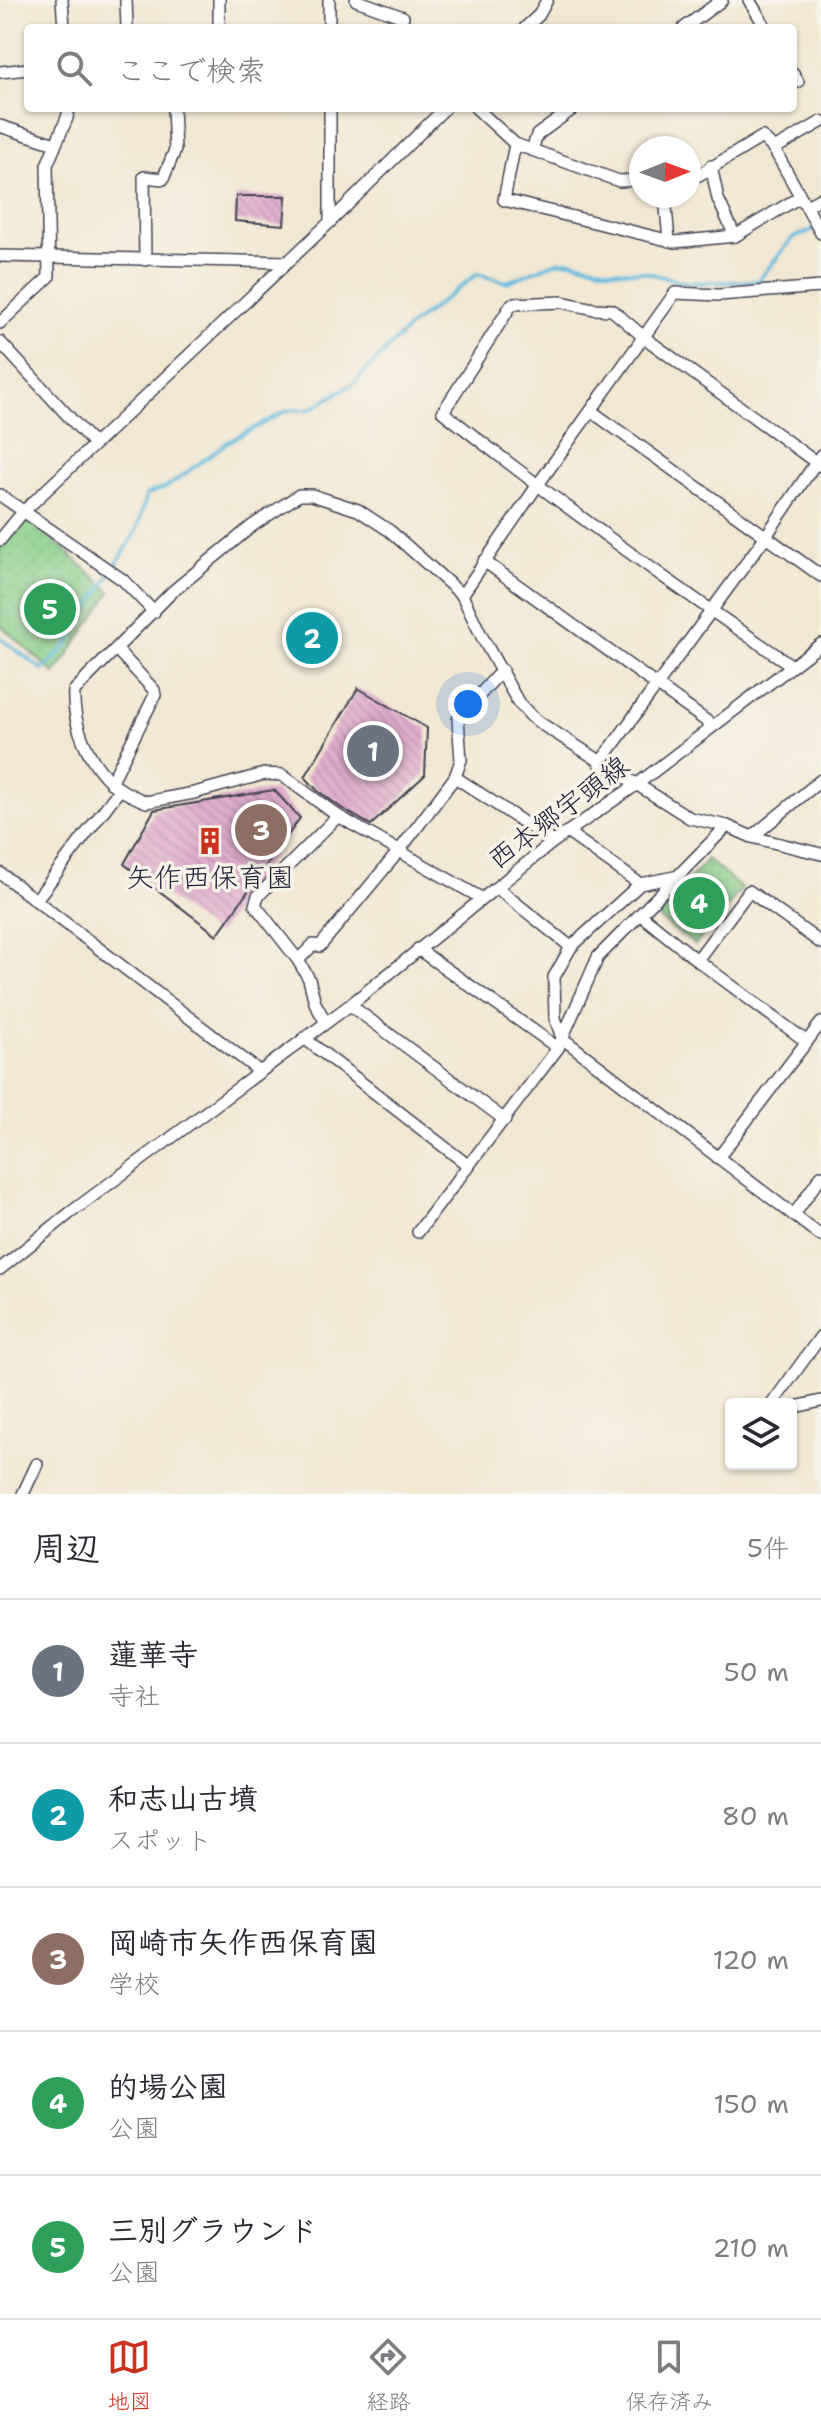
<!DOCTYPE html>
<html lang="ja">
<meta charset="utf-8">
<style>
:root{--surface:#fff;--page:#f2f2f3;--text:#2b2b33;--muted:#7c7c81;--line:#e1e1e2;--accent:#c8321e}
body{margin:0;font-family:"Shantell Sans","Klee One",sans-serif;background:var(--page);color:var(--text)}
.controls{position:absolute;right:24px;bottom:24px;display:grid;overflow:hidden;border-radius:8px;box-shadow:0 2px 6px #0004}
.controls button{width:72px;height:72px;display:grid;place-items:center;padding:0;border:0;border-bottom:2px solid var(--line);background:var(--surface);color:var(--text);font:40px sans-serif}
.compass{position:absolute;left:629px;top:136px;width:72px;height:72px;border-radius:50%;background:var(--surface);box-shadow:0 2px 6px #0004;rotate:89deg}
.you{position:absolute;left:468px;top:704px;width:28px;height:28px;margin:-20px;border:6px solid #fff;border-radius:50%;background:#1a73e8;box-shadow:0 0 0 12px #1a73e833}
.badge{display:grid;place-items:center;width:52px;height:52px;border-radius:50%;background:var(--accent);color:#fff;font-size:26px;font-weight:700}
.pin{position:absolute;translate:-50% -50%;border:4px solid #fff;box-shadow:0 2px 8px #0006}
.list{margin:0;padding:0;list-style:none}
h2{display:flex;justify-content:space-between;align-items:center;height:104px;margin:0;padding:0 32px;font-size:34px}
h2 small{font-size:26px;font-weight:400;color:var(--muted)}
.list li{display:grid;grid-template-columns:52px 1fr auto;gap:24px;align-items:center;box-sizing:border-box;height:144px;padding:0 32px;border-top:2px solid var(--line)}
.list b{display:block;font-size:30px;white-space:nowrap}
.list p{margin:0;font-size:26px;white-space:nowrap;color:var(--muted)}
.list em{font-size:26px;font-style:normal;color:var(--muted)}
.icon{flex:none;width:44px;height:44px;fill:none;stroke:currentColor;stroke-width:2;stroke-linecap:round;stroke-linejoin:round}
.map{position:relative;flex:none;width:821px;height:1494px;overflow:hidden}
.search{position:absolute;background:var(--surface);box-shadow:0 2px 6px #0004;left:24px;right:24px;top:24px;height:88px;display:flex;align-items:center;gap:20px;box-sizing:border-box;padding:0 28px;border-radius:8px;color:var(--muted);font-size:30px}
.sheet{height:824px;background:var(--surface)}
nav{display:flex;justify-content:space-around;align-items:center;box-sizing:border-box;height:112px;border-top:2px solid var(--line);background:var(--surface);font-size:22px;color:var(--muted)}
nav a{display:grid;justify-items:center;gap:4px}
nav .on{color:var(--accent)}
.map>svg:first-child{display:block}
.park{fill:url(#park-dots);stroke:#527661;stroke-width:2}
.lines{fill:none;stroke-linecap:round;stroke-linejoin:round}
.stream{stroke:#63bce0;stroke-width:4}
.building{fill:url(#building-back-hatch)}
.street-casing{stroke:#414051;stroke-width:14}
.street{stroke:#fff;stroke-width:11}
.labels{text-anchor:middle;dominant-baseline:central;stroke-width:7;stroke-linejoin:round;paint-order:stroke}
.street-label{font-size:28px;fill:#22223b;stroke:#f7f3e8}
.poi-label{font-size:28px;fill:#22223b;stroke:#f7f3e8}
</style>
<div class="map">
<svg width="821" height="1494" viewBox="0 0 821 1494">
<defs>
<pattern id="park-dots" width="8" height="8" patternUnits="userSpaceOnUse" patternTransform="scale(2)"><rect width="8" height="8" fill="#83cb87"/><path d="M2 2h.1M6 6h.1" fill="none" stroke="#71ae75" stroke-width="1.8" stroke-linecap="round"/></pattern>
<pattern id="building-back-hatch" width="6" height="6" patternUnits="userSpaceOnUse" patternTransform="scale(2)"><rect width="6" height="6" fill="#dfaccd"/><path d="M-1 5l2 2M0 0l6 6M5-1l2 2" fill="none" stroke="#bf94b1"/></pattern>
</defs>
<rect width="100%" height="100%" fill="#f7f3e8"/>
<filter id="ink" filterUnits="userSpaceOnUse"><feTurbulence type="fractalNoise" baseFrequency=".0125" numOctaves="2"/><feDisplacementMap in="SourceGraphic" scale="16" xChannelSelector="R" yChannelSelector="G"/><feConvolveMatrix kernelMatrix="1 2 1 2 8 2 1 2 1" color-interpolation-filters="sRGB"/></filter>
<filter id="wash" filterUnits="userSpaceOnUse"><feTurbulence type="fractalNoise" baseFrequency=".006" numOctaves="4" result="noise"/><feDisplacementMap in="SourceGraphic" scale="32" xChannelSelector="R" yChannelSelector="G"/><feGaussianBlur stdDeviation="1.8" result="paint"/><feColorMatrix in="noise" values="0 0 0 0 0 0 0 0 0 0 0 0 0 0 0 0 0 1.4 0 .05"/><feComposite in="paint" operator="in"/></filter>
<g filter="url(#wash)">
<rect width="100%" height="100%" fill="#f2e7d0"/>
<g class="park">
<polygon points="23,512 111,592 55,674 0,625 0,543"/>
<polygon points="707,859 742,889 695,945 657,917"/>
</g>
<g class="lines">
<polyline class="stream" points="0,638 43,670 67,645 136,532 147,494 167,487 228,442 288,410 309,410 354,383 410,326 477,274 507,282 557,262 572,261 611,270 644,272 688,283 758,281 793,238 815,229"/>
</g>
<g id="blocks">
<g class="building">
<polygon points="236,196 286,196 284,225 235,221"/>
<polygon points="358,688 427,728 425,775 371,825 343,809 318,791 305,777"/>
<polygon points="274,790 300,818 217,935 124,864 154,810"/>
</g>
</g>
</g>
<g filter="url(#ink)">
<use href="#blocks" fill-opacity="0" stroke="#414051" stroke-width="2"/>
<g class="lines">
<g class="street-casing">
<g id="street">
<polyline points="62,0 64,28"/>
<polyline points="126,0 127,28"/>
<polyline points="219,0 219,28"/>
<polyline points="329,0 329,28"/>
<polyline points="356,0 403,17"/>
<polyline points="749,0 766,28"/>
<polyline points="525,28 539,15 547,0"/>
<polyline points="684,28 722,0"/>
<polyline points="0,72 28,69"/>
<polyline points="793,73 798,82"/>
<polyline points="330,108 330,222"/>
<polyline points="476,108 515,144 619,181 641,180"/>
<polyline points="0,126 55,144"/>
<polyline points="515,144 504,200 675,242 735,236 800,197"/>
<polyline points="774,149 821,122"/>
<polyline points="532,150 537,135 574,108"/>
<polyline points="711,166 718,199 735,236"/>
<polyline points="689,177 699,175 762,137 774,149 821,233"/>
<polyline points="665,196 669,241"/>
<polyline points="807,206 821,198"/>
<polyline points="0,256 287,262"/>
<polyline points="145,260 144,177 163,179 175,150 173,108"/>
<polyline points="0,323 49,277 47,165 67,118 69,108"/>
<polyline points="0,342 94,444"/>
<polyline points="591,411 821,576"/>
<polyline points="0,495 123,580 154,612"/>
<polyline points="0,540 23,512 330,222 445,108"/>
<polyline points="484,561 712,725"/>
<polyline points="462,595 537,486 675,293 719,295 821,287"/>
<path d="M791,665C672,585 556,501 443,412L512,304L562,302L594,309L612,310L645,338L821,466"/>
<polyline points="600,763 766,536 821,455"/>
<polyline points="455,777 461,760 458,719 502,670"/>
<polyline points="111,783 155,695 154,690 117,650"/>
<polyline points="567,832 640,884 679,876"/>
<polyline points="752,837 821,780"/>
<polyline points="0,873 259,1071"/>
<polyline points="497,888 571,947 554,977 555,1018 562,1038 821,1236"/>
<path d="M481,898L338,816L282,775L264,774L194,793L146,802C135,797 121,792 112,783C88,761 72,724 74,691L172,592L252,526L299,495H312L358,510L390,531L462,595L482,637L518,702L531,716L543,725L690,818L727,826L752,837L821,854"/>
<polyline points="36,900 120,789"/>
<polyline points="641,915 697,960 807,1042"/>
<polyline points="571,947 640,884"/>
<polyline points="418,949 558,1048"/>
<polyline points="298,960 313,945 320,946 399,851 455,777 553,842"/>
<polyline points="697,960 749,891 821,943"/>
<polyline points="350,1005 505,1120"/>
<polyline points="325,1021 315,1003 309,979 298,960 255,905 258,896 338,816"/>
<polyline points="304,1038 469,1166"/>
<polyline points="718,1158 821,1023"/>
<polyline points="794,1215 821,1176"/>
<polyline points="418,1232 558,1048 598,957 727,826"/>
<polyline points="0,1269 70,1213 350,1005 553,842 636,785 821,644"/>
<polyline points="772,1404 821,1336"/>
<polyline points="791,1408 821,1401"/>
<polyline points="23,1494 37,1464"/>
</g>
</g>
<use href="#street" class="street"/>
</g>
</g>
<defs>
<g id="building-bare" transform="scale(2.16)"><path d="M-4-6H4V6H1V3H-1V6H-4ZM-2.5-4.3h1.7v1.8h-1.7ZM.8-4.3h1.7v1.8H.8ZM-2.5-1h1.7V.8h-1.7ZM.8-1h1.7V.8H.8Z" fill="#c8321e" stroke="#f7f3e8" stroke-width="2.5" paint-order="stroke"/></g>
</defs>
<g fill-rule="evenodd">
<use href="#building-bare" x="210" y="841"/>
</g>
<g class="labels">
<g class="street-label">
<text transform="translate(558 812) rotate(-37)">西本郷宇頭線</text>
</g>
<g class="poi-label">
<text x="210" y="877">矢作西保育園</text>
</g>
</g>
</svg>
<div class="controls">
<button><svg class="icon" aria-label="layers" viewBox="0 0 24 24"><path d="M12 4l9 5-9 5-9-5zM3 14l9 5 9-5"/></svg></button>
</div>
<svg class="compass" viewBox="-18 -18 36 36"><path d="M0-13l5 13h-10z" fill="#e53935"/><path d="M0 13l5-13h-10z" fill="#7c7c81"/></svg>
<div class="you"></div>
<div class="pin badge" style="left:373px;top:751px;background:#6b7280">1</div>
<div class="pin badge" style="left:312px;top:638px;background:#0f9aa8">2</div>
<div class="pin badge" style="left:261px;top:830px;background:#8d6e63">3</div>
<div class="pin badge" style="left:699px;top:903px;background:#2e9e5b">4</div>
<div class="pin badge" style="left:50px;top:609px;background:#2e9e5b">5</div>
<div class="search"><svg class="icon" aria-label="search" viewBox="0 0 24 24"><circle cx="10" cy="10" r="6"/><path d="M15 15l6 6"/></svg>ここで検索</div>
</div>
<section class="sheet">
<h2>周辺<small>5件</small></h2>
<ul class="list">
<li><span class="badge" style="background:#6b7280">1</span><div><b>蓮華寺</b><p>寺社</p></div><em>50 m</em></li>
<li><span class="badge" style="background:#0f9aa8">2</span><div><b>和志山古墳</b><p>スポット</p></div><em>80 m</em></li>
<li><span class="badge" style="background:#8d6e63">3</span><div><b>岡崎市矢作西保育園</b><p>学校</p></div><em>120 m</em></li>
<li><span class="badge" style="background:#2e9e5b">4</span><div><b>的場公園</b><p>公園</p></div><em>150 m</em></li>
<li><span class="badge" style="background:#2e9e5b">5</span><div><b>三別グラウンド</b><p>公園</p></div><em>210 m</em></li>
</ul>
</section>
<nav>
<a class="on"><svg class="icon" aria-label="map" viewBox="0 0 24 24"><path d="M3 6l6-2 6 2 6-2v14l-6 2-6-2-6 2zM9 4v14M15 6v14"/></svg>地図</a>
<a><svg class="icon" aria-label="directions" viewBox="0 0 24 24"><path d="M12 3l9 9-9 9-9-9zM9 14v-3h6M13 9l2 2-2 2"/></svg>経路</a>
<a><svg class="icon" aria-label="saved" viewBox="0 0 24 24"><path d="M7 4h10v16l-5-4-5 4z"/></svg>保存済み</a>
</nav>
